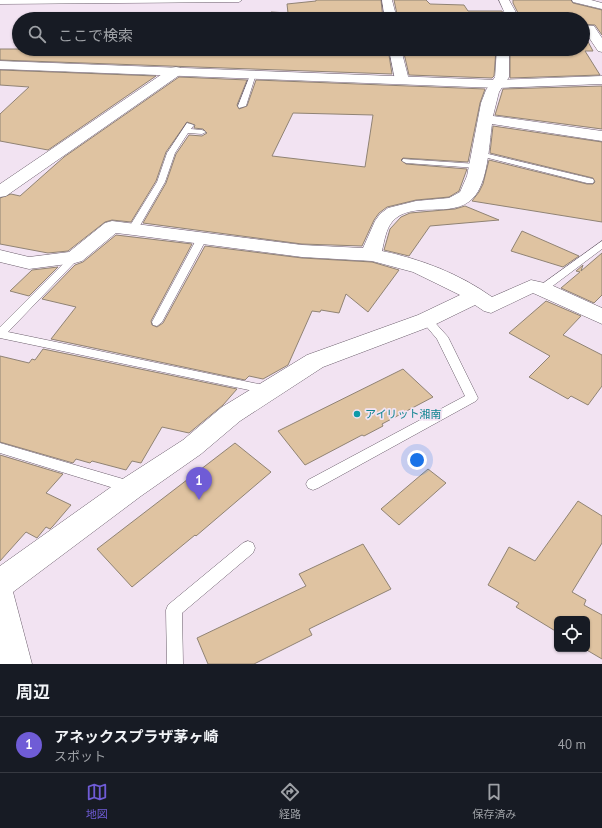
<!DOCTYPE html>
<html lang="ja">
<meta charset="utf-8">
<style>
:root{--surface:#171b24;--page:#242831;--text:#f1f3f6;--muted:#9ea1a6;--line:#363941;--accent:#6f5cd6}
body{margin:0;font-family:"PT Sans","Noto Sans JP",sans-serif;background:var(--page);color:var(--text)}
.controls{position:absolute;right:12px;bottom:12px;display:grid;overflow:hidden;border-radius:6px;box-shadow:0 1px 3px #0004}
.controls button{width:36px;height:36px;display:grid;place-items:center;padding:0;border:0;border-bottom:1px solid var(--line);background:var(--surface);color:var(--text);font:20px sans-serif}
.you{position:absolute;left:417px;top:460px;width:14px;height:14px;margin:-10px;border:3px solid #fff;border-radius:50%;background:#1a73e8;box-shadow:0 0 0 6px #1a73e833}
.badge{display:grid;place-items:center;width:26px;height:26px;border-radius:50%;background:var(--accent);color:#fff;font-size:13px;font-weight:700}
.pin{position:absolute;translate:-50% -33px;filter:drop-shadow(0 1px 2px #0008)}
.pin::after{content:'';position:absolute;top:21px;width:14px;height:12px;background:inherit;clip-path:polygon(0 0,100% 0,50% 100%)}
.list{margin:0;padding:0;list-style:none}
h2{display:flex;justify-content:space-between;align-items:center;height:52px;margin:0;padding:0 16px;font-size:17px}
h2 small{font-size:13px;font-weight:400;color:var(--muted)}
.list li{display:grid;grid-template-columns:26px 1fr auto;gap:12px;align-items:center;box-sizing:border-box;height:56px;padding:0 16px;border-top:1px solid var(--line)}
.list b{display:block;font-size:15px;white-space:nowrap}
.list p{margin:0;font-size:13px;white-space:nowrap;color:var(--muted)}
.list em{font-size:13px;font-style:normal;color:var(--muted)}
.icon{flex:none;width:22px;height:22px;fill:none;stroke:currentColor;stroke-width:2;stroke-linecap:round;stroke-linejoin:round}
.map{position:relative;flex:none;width:602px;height:664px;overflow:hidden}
.search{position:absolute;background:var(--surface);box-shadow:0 1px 3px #0004;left:12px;right:12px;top:12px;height:44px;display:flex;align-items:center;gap:10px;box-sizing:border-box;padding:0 14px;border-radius:22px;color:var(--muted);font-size:15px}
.sheet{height:108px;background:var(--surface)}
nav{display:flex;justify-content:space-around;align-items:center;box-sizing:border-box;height:56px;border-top:1px solid var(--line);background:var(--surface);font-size:11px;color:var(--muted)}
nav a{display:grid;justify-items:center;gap:2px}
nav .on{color:var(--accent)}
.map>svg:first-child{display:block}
.building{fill:#dfc3a1;stroke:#908374;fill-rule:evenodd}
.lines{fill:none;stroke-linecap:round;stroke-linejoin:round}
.service-casing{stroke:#6c5f6d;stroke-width:1}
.minor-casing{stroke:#6c5f6d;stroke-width:1}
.tertiary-casing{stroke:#6c5f6d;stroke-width:1}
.primary-casing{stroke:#6c5f6d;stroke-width:1}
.service{fill:#fff;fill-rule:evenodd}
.minor{fill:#fff;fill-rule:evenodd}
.tertiary{fill:#fff;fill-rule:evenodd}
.primary{fill:#fff;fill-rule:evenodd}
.culture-dot{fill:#0f9aa8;stroke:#f2e3f2;stroke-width:1.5}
.labels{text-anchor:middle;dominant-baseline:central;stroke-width:3.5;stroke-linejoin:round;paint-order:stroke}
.culture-label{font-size:11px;fill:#0d838f;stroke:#f2e3f2;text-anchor:start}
</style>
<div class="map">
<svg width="602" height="664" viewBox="0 0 602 664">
<rect width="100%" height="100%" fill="#f2e3f2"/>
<g class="building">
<polygon points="316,0 381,0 383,19 150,19 154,13 269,16 271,12 288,13 287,4 316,1"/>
<polygon points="394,0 426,0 430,4 464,5 468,11 502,11 504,16 504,19 398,19"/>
<polygon points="513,0 571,0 573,3 602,10 602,35 595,25 583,24 583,19 519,19 519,15 513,3"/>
<polygon points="583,34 588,38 586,38 593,51 585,51 600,75 510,78 510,49 583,49"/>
<polygon points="0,49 388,49 392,74 0,60"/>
<polygon points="403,49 496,49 494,76 492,78 409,75"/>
<polygon points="0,70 156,76 48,150 0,141 0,114 29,87 0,85"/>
<path d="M179,77L247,80L237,105L239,109L247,106L256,80L485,89L480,103L468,162L403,158L401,160L406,164L467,169L459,191L449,197L416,200L387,207L379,213L374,220L362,246L302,244L143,223L166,183L176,154L189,135L202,136L207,133L203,129L194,128L195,125L187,122L166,152L156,181L131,222L112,220L105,222L68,251L48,253L0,244V198L11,194L20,196L64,157ZM293,113L373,115L365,167L272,156Z"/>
<polygon points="602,86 602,129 495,115 503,89"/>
<polygon points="493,126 602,142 602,222 472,201 479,192 483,184 489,160 587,184 593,184 595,182 593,178 490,153"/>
<polygon points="465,206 499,220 430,226 409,256 384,250 390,229 401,217 410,213 455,209"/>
<polygon points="522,231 579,256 563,267 511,251"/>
<polygon points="116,235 192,244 151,321 152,325 157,327 163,323 205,246 302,258 372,262 399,270 368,312 346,294 339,313 321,310 320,312 312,311 288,365 263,379 249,376 245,380 51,339 76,307 42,299 75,265 83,262"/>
<polygon points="602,253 602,295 594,303 561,288 580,272 576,271 583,265 581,271"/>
<polygon points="58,267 29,296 10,291 32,270"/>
<polygon points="546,301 581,316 563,335 602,355 602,386 588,405 571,396 568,399 529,377 550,356 509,333"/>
<polygon points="43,349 237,389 223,405 189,433 162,427 141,463 132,461 126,470 92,461 90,463 76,459 73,463 0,442 0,356 29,363 32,359 35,360"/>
<polygon points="403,369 433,397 382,424 383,426 364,436 362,435 305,465 278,431"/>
<polygon points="235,443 271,472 196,536 195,535 132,587 97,549"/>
<polygon points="0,455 63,474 46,493 71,505 53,526 50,529 46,527 37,538 26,532 0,561"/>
<polygon points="428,469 446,483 399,525 381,509"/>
<polygon points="578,501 602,516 602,543 572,592 586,600 584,605 602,615 602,659 585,649 587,649 587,619 557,619 557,632 516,607 519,603 488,585 509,547 535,561"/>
<polygon points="363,544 391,589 309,629 312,635 254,664 208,664 197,638 306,586 299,574"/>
</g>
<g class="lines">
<g class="service-casing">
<g id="service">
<polygon points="0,0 242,0 239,2 0,4"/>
<polygon points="251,73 256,74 246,106 239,108 238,106"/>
<polygon points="187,123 194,125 191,129 202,130 206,132 202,134 188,133 175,153 165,182 138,229 133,232 130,231 128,229 157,182 167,153"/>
<polygon points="476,151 593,179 594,181 593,183 587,183 476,155"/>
<polygon points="403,159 477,164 481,166 477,168 406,163 402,161"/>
<polygon points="202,235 207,238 162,322 157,326 153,325 152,322 197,238"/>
<polygon points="602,241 602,249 546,291 538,291 537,289 538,287"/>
<polygon points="75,254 80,257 78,259 8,332 268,386 272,387 274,390 272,393 268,394 0,338 0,327 72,255"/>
<polygon points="426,316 430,317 448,337 478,398 476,401 318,488 313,490 308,488 306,484 308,480 465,396 437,339 421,320"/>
<polygon points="0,443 130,481 135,483 137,487 135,491 130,493 0,453"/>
<polygon points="248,541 253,543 255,548 253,553 182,613 183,664 167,664 166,610 168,605 243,543"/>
</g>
</g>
<g class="minor-casing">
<g id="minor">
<polygon points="382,0 392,0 397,19 385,19"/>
<polygon points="499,0 509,0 518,16 517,19 505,19 506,16"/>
<polygon points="583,25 594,26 602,38 602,52 598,51 586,33 583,33"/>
<polygon points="389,49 401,49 409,80 407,83 397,83 395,80"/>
<path d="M497,49H509V77L499,92L493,116L602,131V141L492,124C489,145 488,183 473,198C453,220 411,199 392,222C386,229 384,242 382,251C421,259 460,274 492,297L531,280L549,284L602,308V324L533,293L491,313L484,311L475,305L434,325L323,367L240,421L201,454L141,496L13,592L32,664H0V566L121,480L183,440L222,407L307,355L418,315L460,295L413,272L372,261L302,257L133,235L116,233L82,261L75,263L29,269L0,262V250L29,257L69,252L105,223L112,221L302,245L363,248L375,221L380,214L388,208L416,201L449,198L460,192L467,176L481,103L486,90L495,77Z"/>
<polygon points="176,67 181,68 183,71 181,74 6,196 0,197 0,184 171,68"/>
</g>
</g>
<g class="tertiary-casing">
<polygon id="tertiary" points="0,61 498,80 602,76 602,84 498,88 0,69"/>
</g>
<g class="primary-casing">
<polygon id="primary" points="572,0 591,0 602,3 602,9 573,2"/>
</g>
<use href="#service" class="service"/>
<use href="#minor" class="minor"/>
<use href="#tertiary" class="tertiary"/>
<use href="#primary" class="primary"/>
</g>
<circle class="culture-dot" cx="357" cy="414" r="4"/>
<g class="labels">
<g class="culture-label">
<text x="365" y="414">アイリット湘南</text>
</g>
</g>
</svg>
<div class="controls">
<button><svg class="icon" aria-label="locate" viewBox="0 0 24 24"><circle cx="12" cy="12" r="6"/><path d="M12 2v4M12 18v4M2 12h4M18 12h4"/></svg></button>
</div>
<div class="you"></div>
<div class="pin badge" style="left:199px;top:500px">1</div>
<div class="search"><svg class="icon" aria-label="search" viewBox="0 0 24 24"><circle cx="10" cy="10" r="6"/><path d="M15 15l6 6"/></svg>ここで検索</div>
</div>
<section class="sheet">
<h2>周辺<small></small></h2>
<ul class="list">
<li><span class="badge">1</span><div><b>アネックスプラザ茅ヶ崎</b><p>スポット</p></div><em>40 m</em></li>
</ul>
</section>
<nav>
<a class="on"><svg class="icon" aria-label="map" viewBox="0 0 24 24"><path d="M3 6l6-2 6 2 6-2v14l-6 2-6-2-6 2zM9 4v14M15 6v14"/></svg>地図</a>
<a><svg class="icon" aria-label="directions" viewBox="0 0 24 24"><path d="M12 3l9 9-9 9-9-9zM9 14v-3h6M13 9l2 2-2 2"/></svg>経路</a>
<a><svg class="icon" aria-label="saved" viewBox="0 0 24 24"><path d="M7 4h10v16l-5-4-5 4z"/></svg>保存済み</a>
</nav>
